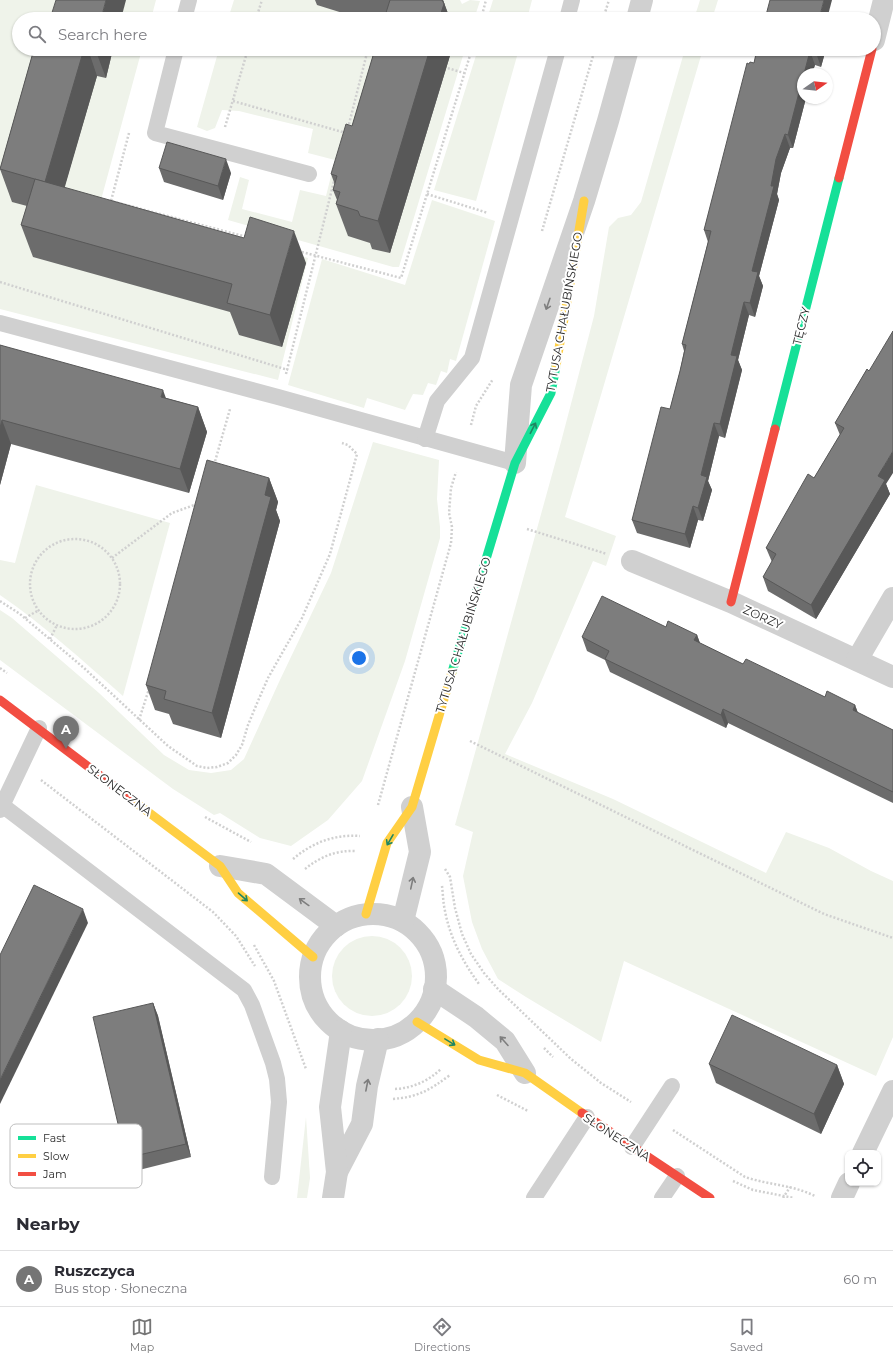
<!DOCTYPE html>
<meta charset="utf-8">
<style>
:root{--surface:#fff;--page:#f2f2f3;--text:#2b2b33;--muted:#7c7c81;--line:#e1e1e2;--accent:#757575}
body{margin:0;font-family:Montserrat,sans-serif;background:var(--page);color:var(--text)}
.controls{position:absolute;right:12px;bottom:12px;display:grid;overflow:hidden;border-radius:8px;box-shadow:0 1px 3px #0004}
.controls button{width:36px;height:36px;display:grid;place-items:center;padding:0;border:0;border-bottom:1px solid var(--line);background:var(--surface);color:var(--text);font:20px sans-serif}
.compass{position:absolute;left:797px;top:68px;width:36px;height:36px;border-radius:50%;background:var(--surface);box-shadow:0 1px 3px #0004;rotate:76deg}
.you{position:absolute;left:359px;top:658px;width:14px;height:14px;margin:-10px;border:3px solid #fff;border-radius:50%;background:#1a73e8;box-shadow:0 0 0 6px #1a73e833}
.badge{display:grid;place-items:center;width:26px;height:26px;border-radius:50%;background:var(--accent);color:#fff;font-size:13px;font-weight:700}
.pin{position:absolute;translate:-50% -33px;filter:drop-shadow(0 1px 2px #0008)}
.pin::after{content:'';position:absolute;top:21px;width:14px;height:12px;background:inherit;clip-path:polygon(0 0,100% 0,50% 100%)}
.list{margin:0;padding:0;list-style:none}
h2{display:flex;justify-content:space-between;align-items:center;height:52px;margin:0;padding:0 16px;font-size:17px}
h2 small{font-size:13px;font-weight:400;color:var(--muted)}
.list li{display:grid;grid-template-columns:26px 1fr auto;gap:12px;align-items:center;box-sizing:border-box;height:56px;padding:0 16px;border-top:1px solid var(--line)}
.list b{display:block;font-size:15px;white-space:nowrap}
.list p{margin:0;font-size:13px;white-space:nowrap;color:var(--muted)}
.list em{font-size:13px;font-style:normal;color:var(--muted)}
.icon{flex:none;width:22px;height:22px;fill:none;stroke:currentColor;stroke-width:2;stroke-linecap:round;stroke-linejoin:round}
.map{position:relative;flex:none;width:893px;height:1198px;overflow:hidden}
.search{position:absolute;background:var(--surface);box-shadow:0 1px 3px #0004;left:12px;right:12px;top:12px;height:44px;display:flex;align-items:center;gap:10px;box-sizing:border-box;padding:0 14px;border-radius:22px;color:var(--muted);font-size:15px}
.sheet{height:108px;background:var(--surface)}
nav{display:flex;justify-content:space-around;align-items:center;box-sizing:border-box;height:56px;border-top:1px solid var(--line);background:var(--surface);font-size:11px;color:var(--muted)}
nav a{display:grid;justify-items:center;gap:2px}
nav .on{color:var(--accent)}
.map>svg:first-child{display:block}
.green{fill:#eff3ea}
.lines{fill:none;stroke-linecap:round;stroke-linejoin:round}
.path{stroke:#d0d0d0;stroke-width:2.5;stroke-dasharray:2 2;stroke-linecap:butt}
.lane{stroke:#d0d0d0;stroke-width:16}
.street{stroke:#d0d0d0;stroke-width:22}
.fast{stroke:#16e098;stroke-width:9}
.slow{stroke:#ffcf43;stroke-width:9}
.jam{stroke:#f24e42;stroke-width:9}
.wall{fill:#6c6c6c}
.shaded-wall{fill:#585858}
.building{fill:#7d7d7d;stroke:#585858}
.oneway{stroke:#7e7e7e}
.oneway2{stroke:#208662}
.labels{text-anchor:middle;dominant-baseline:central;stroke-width:4;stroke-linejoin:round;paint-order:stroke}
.street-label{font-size:12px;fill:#2b2b2b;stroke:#fff}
.key{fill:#fff;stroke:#bfbfbf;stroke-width:1}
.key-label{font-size:11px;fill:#2b2b2b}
</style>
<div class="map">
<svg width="893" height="1198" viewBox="0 0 893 1198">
<rect width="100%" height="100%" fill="#fff"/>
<g class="green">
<polygon points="0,0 156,0 151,19 19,19 19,49 142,49 101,200 308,258 278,380 0,309"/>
<polygon points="234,0 460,0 462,4 470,0 480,1 474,19 228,19"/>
<polygon points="493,0 532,0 527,19 487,19"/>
<polygon points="700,0 718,0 712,19 694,19"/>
<polygon points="219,49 465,49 399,267 393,267 228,220 240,177 249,180 242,209 292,222 300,190 326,196 335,160 308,153 313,129 239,111 222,110 215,128 207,131 197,127"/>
<polygon points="478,49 519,49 476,201 434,190"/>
<polygon points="685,49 703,49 565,517 616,536 606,566 593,561 532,703 505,754 613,799 766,873 786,832 829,848 871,871 893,881 893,1037 876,1076 624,961 601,1042 526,997 498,979 482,949 472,922 463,876 473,832 455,825 561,442 594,316 609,227 618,218 631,215 641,202"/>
<polygon points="432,200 495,221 456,361 450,359 447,373 441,371 436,385 428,383 423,395 413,394 405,410 367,398 364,408 288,385 322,259 405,285"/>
<polygon points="373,442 439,460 437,499 440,527 440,538 405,661 362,781 328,820 291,846 260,838 220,813 214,815 173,789 0,660 0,610 12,618 99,693 164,755 189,770 211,773 231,770 244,759 279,682 331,573"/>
<path d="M36,485L170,523L123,696C83,661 44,625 0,595V560L15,563Z"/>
<circle cx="372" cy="976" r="40"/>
<polygon points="306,1117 310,1178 307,1198 297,1198"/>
</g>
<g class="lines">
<g class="path">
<polyline points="258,14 276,19"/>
<polyline points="256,19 262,0"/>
<polyline points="481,19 486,0"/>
<polyline points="603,19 609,0"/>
<polyline points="444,67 464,73"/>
<polyline points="233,101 346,133"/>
<polyline points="225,127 248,49"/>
<polyline points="348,128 368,49"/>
<polyline points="129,133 111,201 247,237"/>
<polyline points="427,194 488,213"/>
<polyline points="542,231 595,49"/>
<polyline points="298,251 401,278 472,49"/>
<polyline points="0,282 288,370"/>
<polyline points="286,374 334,181"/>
<polyline points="471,425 476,406 493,379"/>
<polyline points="214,465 230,409"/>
<polyline points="527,529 607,554"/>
<circle cx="75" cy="584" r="45"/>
<polyline points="112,558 172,513 197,504"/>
<polyline points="0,601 20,614 84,668 168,746 197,766 207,768 217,767 228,763 236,755 242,745 248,725 258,701 268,678 302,618 330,554 357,454 348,445 342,443"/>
<polyline points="25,618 39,610"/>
<polyline points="50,639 57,625"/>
<polyline points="0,668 7,673"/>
<polyline points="139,720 149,689"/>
<polyline points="470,741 824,914 893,938"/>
<polyline points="41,780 213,912 236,936 255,966"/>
<polyline points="378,805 451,543 452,527 449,513 451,488 456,472"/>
<polyline points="205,817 251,842"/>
<path d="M293,859C312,843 334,834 360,836"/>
<path d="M305,869C320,857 336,850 356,851"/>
<polyline points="445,869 450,877 455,908 462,934 471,954 484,973 498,989 571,1059 601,1083 631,1102"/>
<path d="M442,886C443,894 443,902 445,911C450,938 463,962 479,984"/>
<polyline points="254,945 274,981 306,1069"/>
<polyline points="544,1048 553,1057"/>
<path d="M395,1089C413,1088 428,1081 441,1069"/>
<polyline points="497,1095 528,1111"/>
<path d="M393,1099C418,1097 430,1090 450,1075"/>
<path d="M673,1130L745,1177C769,1185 793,1185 815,1196"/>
<polyline points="733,1181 753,1190 794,1198"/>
<polyline points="783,1198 790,1187"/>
</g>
<g class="lane">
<polyline points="184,19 189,0"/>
<polyline points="567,19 572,0"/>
<polyline points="176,49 155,133 309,174"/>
<polyline points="0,323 278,397 515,463"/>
<polyline points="425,439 437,401 472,358 558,49"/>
<polyline points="2,805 244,990 252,1005 273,1063 277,1079 279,1102 272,1177"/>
<polyline points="0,810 39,728"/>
<polyline points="632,1147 672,1086"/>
<polyline points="534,1198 587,1117"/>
<polyline points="662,1198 677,1176"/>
</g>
<g class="street">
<polyline points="637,19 642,0"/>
<polyline points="874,40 884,0"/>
<polyline points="515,463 521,385 584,201 608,121 628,49"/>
<polyline points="632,561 731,602 893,677"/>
<polyline points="857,660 893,598"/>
<polyline points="220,866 266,874 336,926"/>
<circle cx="373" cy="977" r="63"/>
<polyline points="403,921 420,852 412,807"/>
<polyline points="434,989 476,1017 505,1041 525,1073"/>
<polyline points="863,1153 893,1091"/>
<polyline points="337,1172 362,1124 367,1086 378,1039"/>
<polyline points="333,1198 337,1172 330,1107 341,1031"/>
<polyline points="842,1198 849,1183"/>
</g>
<g class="fast">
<polyline points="775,429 839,178"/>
<polyline points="452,672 515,463 551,393 556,366"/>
</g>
<g class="slow">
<polyline points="556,366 584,201"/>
<polyline points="131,799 220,866 238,893 313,957"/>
<polyline points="366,914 387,843 412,807 452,672"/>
<polyline points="417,1022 479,1060 525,1073 582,1113"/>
</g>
<g class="jam">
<polyline points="839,178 872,49"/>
<polyline points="731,602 775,429"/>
<polyline points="0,700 131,799"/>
<polyline points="582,1113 710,1198"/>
</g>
</g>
<g class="wall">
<polygon points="315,0 443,0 450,19 362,19 317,5"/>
<polygon points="34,49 113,49 106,78 97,76 64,188 306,263 282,347 239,335 230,312 33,257 21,225 27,206 12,202 0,169"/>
<polygon points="375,49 452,49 390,253 372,249 370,243 348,236 336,204 337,200 333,190 335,185 331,174 352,126"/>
<polygon points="757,49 826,49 821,67 815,65 803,98 806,98 793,148 790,148 781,173 777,194 779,200 759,276 763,286 755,317 749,315 738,360 742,370 725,438 719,436 708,481 712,490 703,521 698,520 690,548 637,533 632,520 670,409 680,371 684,351 682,344 708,242 704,230 749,64 754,63"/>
<polygon points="159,168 231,173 223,200 164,182"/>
<polygon points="0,345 166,398 198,407 207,432 189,493 11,444 0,485"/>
<polygon points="867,369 886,484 890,494 816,619 768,591 763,577 772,562 766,548 814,478 840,435 835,423"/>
<polygon points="269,478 278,502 276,510 280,521 221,738 173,724 169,714 155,710 146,685"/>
<polygon points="666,627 697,635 700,643 743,664 825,697 855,705 858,713 893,730 893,803 728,723 726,728 610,672 605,660 587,651 582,637"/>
<polygon points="153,1003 158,1016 191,1157 131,1172 126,1158"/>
<polygon points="709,1064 837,1065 844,1084 821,1134 716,1083"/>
</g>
<g class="shaded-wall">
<polygon points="106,0 126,0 121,19 101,19"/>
<polygon points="441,0 443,0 450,19 439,19"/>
<polygon points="824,0 832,0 827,19 819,19"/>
<polygon points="84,49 88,49 97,76 57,214 45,182"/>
<polygon points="95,49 113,49 106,78"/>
<polygon points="430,49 452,49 390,253 378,221"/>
<polygon points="817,49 826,49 821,67 816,53"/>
<polygon points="810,51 815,65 812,74 804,74"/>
<polygon points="803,77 803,98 806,98 793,148 788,135"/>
<polygon points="785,134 790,148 781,173 777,194 779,200 759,276 763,286 755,317 750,303 752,271 776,159"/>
<polygon points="226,159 231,173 223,200 218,186"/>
<polygon points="294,231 306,263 282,347 270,315"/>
<polygon points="744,302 749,315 738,360 742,370 725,438 720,424 731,355"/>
<polygon points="163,390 172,415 161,397"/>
<polygon points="198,407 207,432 189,493 180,469"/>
<polygon points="2,420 11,444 0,485 0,428"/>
<polygon points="714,423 719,436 708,481 712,490 703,521 698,508 701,475"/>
<polygon points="893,451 893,473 886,484 890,494 816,619 811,605 878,476"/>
<polygon points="269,478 278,502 276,510 280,521 221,738 212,713"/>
<polygon points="693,506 698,520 690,548 685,534"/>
<polygon points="697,635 702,649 694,640"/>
<polygon points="855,705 860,719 853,710"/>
<polygon points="723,709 728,723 726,728 721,715"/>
<polygon points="83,909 88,923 0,1104 0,1080"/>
<polygon points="153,1003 158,1016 191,1157 186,1144"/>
<polygon points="837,1065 844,1084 821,1134 814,1114"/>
</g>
<g class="building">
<polygon points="56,0 106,0 101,19 50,19"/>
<polygon points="390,0 442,0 444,4 439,19 384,19"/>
<polygon points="770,0 824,0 819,19 765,19"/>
<polygon points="34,49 84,49 45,182 0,169"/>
<polygon points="375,49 430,49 378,221 360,216 358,211 336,204 340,192 333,190 337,176 331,174 346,124 352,126"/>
<polygon points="757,49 817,49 816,53 810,51 804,74 803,74 803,77 788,135 785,134 776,159 771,186 774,186 752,271 758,272 750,303 744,302 731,355 737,356 720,424 714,423 701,475 707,477 698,508 693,506 685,534 632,520 661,407 670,409 680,371 686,345 682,344 711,231 704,230 747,63 749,64 750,62 754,63"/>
<polygon points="167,142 226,159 218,186 159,168"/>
<polygon points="35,179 244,238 250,217 294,231 270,315 227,303 232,284 21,225"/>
<polygon points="893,331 893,451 878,476 885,480 811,605 763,577 776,554 766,548 808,474 814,478 844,428 835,423 867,369 869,371"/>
<polygon points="0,345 163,390 161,397 198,407 180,469 2,420 0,428"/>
<polygon points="207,460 269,478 265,495 271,497 212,713 164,699 166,691 146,685"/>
<polygon points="602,596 666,627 668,621 697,635 694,640 743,664 746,659 825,697 827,691 855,705 853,710 893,730 893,792 723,709 721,715 605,659 609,651 582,637"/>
<polygon points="34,885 83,909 0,1080 0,955"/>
<polygon points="153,1003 186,1144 126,1158 93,1017"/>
<polygon points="732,1015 837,1065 814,1114 709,1064"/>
</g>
<defs><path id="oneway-shaft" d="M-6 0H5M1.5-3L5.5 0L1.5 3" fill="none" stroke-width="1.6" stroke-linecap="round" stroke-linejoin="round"/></defs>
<g class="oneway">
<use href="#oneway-shaft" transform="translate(548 304) rotate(109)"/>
<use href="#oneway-shaft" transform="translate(412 883) rotate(-78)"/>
<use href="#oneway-shaft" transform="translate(304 902) rotate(-144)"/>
<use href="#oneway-shaft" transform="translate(504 1041) rotate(-132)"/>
<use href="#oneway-shaft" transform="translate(367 1085) rotate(-79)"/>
</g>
<g class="oneway2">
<use href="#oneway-shaft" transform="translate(533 428) rotate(-63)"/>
<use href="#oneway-shaft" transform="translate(390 840) rotate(120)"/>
<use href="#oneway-shaft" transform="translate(243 897) rotate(41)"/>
<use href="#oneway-shaft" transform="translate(450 1042) rotate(31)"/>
</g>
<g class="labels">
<g class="street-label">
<text transform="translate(564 312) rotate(-80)">TYTUSA CHAŁUBIŃSKIEGO</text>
<text transform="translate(801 326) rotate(-76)">TĘCZY</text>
<text transform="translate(763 617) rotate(24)">ZORZY</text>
<text transform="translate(463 635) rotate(-73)">TYTUSA CHAŁUBIŃSKIEGO</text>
<text transform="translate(120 790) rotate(37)">SŁONECZNA</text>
<text transform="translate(617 1137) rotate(33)">SŁONECZNA</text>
</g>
</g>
<rect x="10" y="1124" width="132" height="64" rx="6" class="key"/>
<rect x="18" y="1136" width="18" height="4" fill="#16e098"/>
<rect x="18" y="1154" width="18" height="4" fill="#ffcf43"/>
<rect x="18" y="1172" width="18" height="4" fill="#f24e42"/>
<g class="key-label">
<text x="43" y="1142">Fast</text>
<text x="43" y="1160">Slow</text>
<text x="43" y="1178">Jam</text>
</g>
</svg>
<div class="controls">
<button><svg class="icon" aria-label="locate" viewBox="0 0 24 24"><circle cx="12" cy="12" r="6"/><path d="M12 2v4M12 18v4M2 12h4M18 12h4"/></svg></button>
</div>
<svg class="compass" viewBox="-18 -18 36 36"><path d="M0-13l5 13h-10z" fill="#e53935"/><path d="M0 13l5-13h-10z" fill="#7c7c81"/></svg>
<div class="you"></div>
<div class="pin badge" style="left:66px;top:749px">A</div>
<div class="search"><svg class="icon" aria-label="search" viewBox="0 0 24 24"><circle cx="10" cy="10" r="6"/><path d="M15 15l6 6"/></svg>Search here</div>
</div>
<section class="sheet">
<h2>Nearby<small></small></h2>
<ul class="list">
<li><span class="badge">A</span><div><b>Ruszczyca</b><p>Bus stop · Słoneczna</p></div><em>60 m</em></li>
</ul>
</section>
<nav>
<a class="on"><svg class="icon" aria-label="map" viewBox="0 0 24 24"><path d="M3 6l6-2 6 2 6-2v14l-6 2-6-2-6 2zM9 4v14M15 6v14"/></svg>Map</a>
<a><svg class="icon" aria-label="directions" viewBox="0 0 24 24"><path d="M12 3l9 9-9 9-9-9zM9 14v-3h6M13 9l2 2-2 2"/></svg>Directions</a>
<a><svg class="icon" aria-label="saved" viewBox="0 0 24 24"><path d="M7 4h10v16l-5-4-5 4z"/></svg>Saved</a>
</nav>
